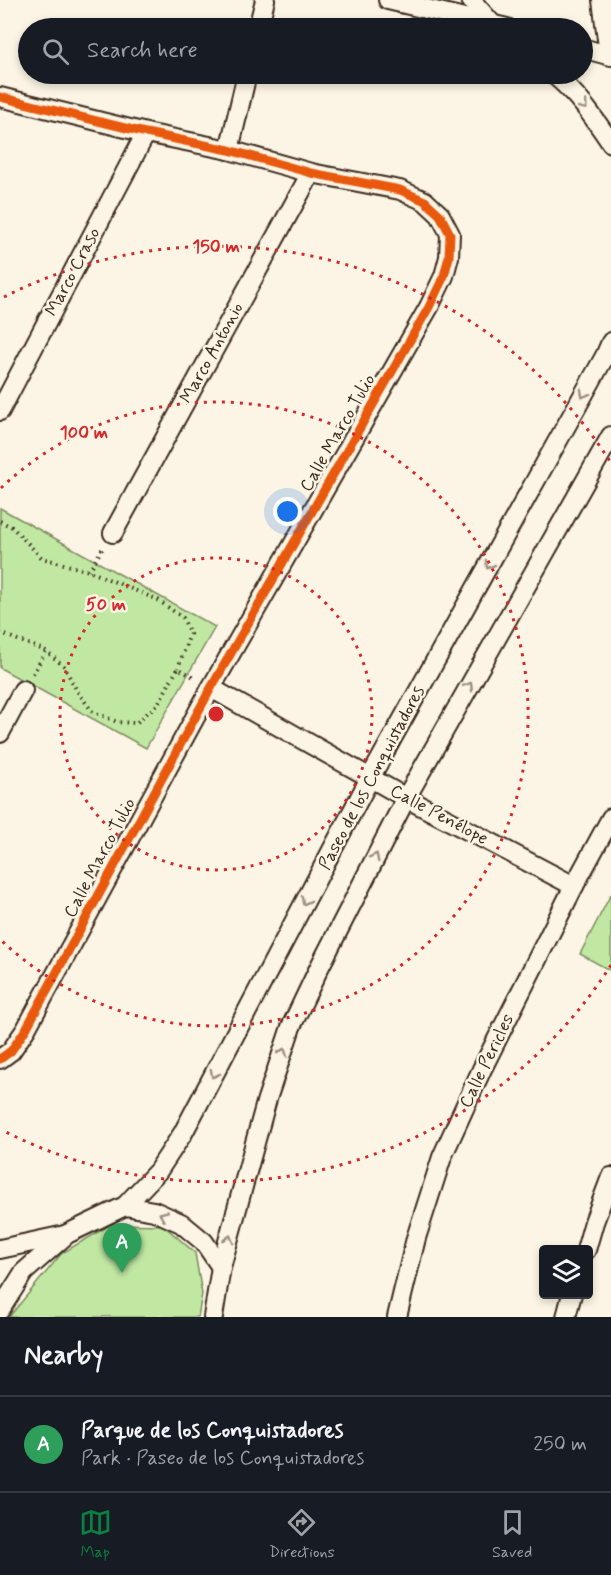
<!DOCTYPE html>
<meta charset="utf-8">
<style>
:root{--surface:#171b24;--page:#20242c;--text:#f1f3f6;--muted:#9ea1a6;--line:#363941;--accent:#0b8043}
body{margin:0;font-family:Mynerve,sans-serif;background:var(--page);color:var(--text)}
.controls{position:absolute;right:18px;bottom:18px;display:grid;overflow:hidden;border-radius:6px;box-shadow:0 3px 9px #0003}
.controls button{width:54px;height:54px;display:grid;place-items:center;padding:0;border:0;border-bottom:2px solid var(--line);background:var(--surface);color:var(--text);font:30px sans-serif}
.you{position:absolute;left:288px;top:512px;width:21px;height:21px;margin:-15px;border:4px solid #fff;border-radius:50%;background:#1a73e8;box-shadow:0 0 0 9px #1a73e833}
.badge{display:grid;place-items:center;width:39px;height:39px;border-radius:50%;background:var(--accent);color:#fff;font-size:20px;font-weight:700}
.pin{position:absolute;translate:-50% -50px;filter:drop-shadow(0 2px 3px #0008)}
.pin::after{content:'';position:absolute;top:32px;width:21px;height:18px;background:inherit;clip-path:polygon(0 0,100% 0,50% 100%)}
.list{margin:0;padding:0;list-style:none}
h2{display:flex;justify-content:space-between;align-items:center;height:78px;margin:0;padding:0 24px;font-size:26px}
h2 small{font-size:20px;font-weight:400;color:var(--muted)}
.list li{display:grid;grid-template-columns:39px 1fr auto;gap:18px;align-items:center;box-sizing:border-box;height:96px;padding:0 24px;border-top:2px solid var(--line)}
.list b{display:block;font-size:22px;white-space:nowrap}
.list p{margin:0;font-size:20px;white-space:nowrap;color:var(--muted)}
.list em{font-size:20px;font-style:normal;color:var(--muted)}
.icon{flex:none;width:33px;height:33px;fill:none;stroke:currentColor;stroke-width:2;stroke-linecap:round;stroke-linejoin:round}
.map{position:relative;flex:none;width:611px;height:1317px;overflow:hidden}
.search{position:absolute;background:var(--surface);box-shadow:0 3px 9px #0003;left:18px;right:18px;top:18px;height:66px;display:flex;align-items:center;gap:15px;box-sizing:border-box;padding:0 21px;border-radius:33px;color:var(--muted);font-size:22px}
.sheet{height:174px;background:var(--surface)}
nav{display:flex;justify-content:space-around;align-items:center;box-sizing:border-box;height:84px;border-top:2px solid var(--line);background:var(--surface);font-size:16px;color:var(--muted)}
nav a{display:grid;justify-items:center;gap:3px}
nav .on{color:var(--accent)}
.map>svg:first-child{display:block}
.green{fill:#c0e8a3;stroke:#7e8960;stroke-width:1.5}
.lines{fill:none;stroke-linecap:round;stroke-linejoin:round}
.minor-casing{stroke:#3b2a1e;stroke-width:22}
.path{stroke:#3b2a1e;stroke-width:4;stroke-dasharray:1.5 4.5;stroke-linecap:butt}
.minor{stroke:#fcf5e5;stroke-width:18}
.cycleway-casing{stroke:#fcf5e5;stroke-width:13}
.cycleway{stroke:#e8590c;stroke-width:9}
.oneway{stroke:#9c9082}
.ring{fill:none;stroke:#d62828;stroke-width:3;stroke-dasharray:3 6}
.labels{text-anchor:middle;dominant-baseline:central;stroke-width:5;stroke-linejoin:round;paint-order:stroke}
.street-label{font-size:18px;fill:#3b2a1e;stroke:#fcf5e5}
.centre{fill:#d62828;stroke:#fcf5e5;stroke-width:3}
.ring-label{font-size:18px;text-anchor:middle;font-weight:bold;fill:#d62828;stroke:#fcf5e5;stroke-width:5;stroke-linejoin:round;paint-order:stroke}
</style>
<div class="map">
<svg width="611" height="1317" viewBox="0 0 611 1317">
<rect width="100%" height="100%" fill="#fcf5e5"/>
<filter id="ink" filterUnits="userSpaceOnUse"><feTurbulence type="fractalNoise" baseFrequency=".0167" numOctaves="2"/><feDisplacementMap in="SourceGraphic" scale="12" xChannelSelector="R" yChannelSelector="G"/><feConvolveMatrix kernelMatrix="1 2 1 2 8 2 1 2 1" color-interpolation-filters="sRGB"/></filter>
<g filter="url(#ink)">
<g class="green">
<polygon points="0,508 215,627 146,748 0,668"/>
<polygon points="611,894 611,971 580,954"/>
<polygon points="112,1224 163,1225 195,1253 202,1294 198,1317 9,1317 62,1253"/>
</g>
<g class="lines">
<g class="minor-casing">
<g id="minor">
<polyline points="388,0 507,28"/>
<polyline points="471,0 493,25"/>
<polyline points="602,0 609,55"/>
<polyline points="258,28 265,0"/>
<polyline points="582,48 611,56"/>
<path d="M553,74C577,93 594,118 611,143"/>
<polyline points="0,97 146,133 229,150 311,173 400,190 425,201 440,215 450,234 449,257 444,276 429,307 211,688 26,1029 11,1051 0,1059"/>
<polyline points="229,150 247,74"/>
<polyline points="0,411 146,133"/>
<polyline points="113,533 311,173"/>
<polyline points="211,688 406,798 574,886"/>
<polyline points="0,733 23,690"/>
<polyline points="125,1206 154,1211 181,1223 204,1242 221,1267"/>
<polyline points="0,1249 65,1235"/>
<polyline points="586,1250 594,1222 611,1177"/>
<polyline points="0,1310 24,1272 67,1234 125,1206 158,1171 183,1133 370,778 605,356 611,342"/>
<polyline points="213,1317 221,1267 267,1099 291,1027 319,968 406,798 611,436"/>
<polyline points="397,1317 416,1238 442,1157 482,1069 574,886 611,818"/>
<polyline points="566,1317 572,1294"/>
</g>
</g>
<g class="path">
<polyline points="0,521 12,527 42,558 89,571 158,600 183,618 190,634 178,668"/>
<polyline points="89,571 104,546"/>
<polyline points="0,633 46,651 64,666 77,691 92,711 117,722 136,723 158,704 178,668 195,678"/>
<polyline points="33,674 46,651"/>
</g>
<use href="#minor" class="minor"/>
<g class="cycleway-casing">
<polyline id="cycleway" points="0,97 146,133 229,150 311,173 400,190 425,201 440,215 450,234 449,257 444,276 429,307 211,688 26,1029 11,1051 0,1059"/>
</g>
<use href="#cycleway" class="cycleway"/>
</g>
<defs><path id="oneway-chevron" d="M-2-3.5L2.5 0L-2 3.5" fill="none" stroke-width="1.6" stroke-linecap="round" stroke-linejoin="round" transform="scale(1.5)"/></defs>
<g class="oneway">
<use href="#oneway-chevron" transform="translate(584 106) rotate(50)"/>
<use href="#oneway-chevron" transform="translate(584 394) rotate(119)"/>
<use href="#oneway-chevron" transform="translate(489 565) rotate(119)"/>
<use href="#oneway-chevron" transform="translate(469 686) rotate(-60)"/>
<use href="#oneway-chevron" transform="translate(375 857) rotate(-63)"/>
<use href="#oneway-chevron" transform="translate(305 901) rotate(118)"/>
<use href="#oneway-chevron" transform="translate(283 1052) rotate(-71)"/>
<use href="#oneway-chevron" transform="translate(214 1074) rotate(118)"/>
<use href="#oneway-chevron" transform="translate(163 1215) rotate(-156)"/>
<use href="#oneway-chevron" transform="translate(229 1239) rotate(-75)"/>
</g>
</g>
<g class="ring">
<circle cx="216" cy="714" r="156"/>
<path d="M1 488A312 312 0 1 1 1 940"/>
<path d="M611 965A468 468 0 0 1 4 1131M4 297A468 468 0 0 1 611 463"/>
</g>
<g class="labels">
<g class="street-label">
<text transform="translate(73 272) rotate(-62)">Marco Craso</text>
<text transform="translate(212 353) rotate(-61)">Marco Antonio</text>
<text transform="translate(338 433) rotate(-60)">Calle Marco Tulio</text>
<text transform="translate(372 778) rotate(-62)">Paseo de los Conquistadores</text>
<text transform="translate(439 815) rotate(28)">Calle Penélope</text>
<text transform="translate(100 858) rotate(-62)">Calle Marco Tulio</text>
<text transform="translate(487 1061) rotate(-64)">Calle Pericles</text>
</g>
</g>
<circle cx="216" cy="714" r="9" class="centre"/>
<g class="ring-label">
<text x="216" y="252">150 m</text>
<text x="84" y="438">100 m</text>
<text x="106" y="610">50 m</text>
</g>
</svg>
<div class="controls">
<button><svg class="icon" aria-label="layers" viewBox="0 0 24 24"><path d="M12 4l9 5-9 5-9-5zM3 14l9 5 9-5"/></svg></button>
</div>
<div class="you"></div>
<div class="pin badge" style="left:122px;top:1273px;background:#2e9e5b">A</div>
<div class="search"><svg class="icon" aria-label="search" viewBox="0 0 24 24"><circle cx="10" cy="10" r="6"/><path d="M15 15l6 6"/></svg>Search here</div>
</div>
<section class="sheet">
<h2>Nearby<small></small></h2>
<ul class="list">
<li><span class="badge" style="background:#2e9e5b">A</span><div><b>Parque de los Conquistadores</b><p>Park · Paseo de los Conquistadores</p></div><em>250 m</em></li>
</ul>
</section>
<nav>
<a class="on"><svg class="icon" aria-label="map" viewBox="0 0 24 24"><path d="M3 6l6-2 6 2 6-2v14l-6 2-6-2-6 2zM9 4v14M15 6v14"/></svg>Map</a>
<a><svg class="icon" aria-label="directions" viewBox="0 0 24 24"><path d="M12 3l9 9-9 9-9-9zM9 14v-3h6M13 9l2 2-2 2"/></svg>Directions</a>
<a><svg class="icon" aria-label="saved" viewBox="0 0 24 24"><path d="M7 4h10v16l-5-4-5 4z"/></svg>Saved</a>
</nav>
